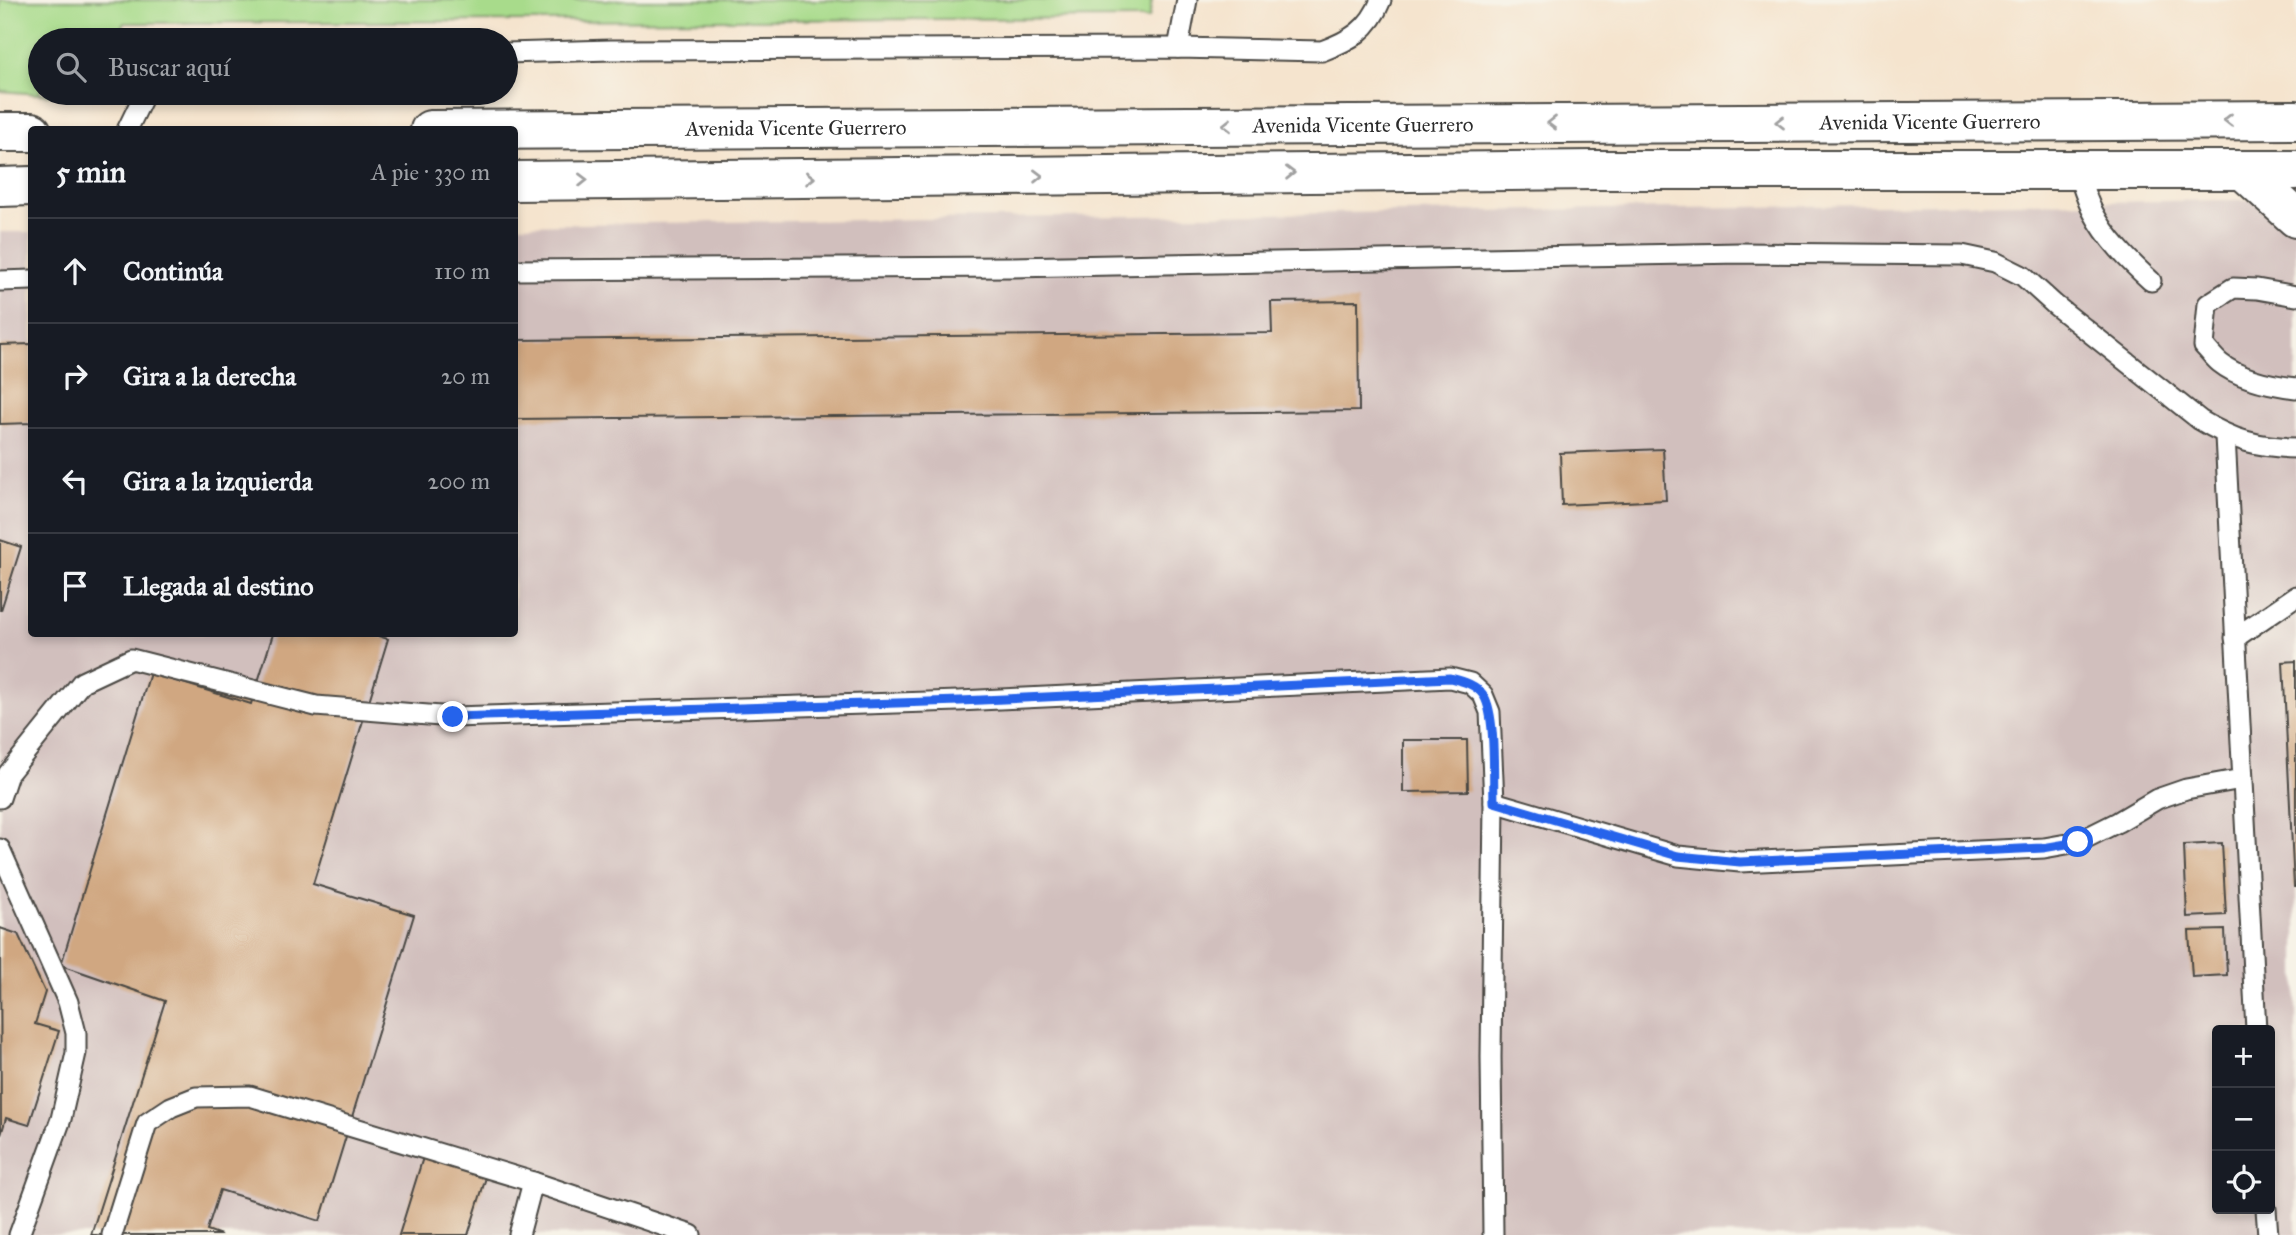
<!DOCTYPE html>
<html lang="es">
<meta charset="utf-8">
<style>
:root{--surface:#171b24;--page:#20242c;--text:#f1f3f6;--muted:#9ea1a6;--line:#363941}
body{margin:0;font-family:"IM FELL Great Primer",serif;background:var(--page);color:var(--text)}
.controls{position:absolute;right:21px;bottom:21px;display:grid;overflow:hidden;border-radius:7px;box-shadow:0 4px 10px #0003}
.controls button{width:63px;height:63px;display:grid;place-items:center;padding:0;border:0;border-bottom:2px solid var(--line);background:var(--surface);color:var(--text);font:35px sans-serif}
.stop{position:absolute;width:21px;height:21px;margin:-16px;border:5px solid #2563eb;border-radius:50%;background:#fff}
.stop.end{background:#2563eb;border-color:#fff;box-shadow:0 2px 7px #0008}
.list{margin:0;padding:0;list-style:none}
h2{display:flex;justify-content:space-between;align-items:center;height:91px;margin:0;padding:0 28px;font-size:30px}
h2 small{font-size:23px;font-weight:400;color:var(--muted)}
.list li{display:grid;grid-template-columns:46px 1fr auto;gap:21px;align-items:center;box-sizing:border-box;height:105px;padding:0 28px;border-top:2px solid var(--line)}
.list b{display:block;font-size:26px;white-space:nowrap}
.list em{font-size:23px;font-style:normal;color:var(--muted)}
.icon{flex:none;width:38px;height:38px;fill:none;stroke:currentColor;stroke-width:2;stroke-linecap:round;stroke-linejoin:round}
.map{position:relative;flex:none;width:2296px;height:1235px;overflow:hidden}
.search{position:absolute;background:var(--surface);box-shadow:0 4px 10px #0003;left:28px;top:28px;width:490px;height:77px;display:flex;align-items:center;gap:18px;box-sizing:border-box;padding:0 24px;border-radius:38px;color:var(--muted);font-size:26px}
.panel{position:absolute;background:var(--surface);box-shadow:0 4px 10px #0003;left:28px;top:126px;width:490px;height:511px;border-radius:7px}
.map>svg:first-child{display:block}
.industrial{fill:#d1bfbd;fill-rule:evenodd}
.green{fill:#a8db8b;stroke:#6a835b;stroke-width:2}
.building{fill:#d0a781}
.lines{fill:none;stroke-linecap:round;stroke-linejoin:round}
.service-casing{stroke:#494743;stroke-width:23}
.secondary-casing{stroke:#494743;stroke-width:42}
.service{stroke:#fff;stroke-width:19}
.secondary{stroke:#fff;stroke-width:38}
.oneway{stroke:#a0a0a0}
.route{stroke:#2563eb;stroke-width:9}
.labels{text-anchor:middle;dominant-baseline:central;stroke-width:6;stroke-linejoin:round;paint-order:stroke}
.street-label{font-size:21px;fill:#2b2b2b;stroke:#f7f3e8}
</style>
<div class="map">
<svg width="2296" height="1235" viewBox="0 0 2296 1235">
<rect width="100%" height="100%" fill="#f7f3e8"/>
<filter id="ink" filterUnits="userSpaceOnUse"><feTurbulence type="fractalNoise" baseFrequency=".0143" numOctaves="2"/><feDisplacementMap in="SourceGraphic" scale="14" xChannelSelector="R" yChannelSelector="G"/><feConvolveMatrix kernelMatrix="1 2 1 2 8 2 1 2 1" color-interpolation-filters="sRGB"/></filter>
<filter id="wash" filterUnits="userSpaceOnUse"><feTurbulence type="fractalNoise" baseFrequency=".00686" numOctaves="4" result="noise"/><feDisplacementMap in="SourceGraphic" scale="28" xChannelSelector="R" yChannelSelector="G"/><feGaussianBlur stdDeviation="1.57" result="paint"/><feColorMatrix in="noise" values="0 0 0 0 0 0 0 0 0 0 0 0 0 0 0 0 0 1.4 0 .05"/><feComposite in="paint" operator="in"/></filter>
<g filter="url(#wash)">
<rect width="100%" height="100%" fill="#f5e4ce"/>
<path class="industrial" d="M2296,199V1235H0V232H31L32,634H514L515,225ZM2217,1030H2270V1209H2217Z"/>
<polygon class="green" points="0,0 1152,0 1149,18 124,23 113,40 40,40 40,93 80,93 78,97 0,91"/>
<g id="blocks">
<g class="building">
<polygon points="1358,301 1359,411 514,419 514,340 1272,333 1271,302"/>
<polygon points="32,344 32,423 0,424 0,345"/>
<polygon points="1663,449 1666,500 1562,505 1560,453"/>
<polygon points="0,540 21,547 1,610 0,610"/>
<polygon points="273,634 372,634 388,639 313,884 414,915 320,1221 220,1190 207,1230 221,1235 91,1235 165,1001 61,965 150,673 251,704"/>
<polygon points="2296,661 2296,887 2294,887 2283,662"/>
<polygon points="1403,740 1467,740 1468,791 1403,792"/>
<polygon points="2222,843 2226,915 2187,917 2184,845"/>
<polygon points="0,928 18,934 45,992 35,1024 59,1031 29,1125 6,1118 1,1135"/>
<polygon points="2225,930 2227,975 2192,977 2189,931"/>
<polygon points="425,1151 488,1171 468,1235 399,1235"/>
</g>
</g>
</g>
<g filter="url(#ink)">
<use href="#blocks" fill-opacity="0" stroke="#494743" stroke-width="2"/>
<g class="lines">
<g class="service-casing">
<g id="service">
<polyline points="1178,48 1187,0"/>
<path d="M506,53L611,50L1178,48L1322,51C1351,40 1369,30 1381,0"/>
<polyline points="127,130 145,93"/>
<path d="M2077,170C2082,184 2086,199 2093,212C2107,239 2129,261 2151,281"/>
<path d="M514,270L1012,267L1740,253L1962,255L1995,262L2023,276L2055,305L2200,420C2233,440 2257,447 2296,448"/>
<polyline points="0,281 32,280"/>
<path d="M2296,296L2257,289L2233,288L2208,304L2204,346C2209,351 2214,358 2220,363C2240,379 2270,385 2296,388"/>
<polyline points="2225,436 2256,1030"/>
<polyline points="2235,638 2296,596"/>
<polyline points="0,798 8,774 82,682 131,659 316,706 453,717 959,701 1450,678 1470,683 1483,695 1490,712 1494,802 1491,1057 1493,1235"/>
<polyline points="1494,802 1678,856 1740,862 2044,848 2078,842 2118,822 2157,799 2186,789 2242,779"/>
<polyline points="0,849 68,1002 76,1033 76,1053 61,1119 19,1235"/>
<polyline points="2266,1209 2268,1235"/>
<polyline points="112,1235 147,1123 171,1107 196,1097 250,1096 533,1182 691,1235"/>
<polyline points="519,1235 533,1182"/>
</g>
</g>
<g class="secondary-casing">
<g id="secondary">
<path id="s1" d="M430,130L2296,120"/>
<polyline points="0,132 32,132"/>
<polyline points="2243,170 2296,218"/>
<polyline points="514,181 1597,170 2296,170"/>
<polyline points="0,187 32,186"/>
</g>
</g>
<use href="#service" class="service"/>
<use href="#secondary" class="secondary"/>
</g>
<defs><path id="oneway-chevron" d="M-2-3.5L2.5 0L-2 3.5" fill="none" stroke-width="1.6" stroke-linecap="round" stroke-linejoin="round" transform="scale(1.75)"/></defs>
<g class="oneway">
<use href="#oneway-chevron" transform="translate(2228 120) rotate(180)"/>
<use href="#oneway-chevron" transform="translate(1780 122) rotate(180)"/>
<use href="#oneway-chevron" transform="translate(1552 123) rotate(180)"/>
<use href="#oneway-chevron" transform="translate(1227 125) rotate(180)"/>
<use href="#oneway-chevron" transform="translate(1290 173) rotate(-1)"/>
<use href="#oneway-chevron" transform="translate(1038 176) rotate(-1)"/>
<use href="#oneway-chevron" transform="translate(810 178) rotate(-1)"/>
<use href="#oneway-chevron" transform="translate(583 180) rotate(-1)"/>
</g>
</g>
<g class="lines" filter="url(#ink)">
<path class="route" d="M453,717L960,701L1450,678C1462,681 1476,684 1484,696C1496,716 1493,777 1494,802L1678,856L1740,862L2043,848L2078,842"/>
</g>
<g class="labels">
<g class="street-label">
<text stroke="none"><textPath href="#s1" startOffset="1500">Avenida Vicente Guerrero</textPath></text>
<text stroke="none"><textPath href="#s1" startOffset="933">Avenida Vicente Guerrero</textPath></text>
<text stroke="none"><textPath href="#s1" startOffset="366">Avenida Vicente Guerrero</textPath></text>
</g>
</g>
</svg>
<div class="controls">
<button>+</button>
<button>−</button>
<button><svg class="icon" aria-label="locate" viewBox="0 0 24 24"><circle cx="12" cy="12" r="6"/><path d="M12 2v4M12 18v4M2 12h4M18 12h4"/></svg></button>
</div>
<div class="stop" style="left:2078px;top:842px"></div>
<div class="stop end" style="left:453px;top:717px"></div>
<div class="search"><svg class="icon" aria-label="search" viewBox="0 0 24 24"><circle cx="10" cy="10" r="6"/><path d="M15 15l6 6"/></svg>Buscar aquí</div>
<section class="panel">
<h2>5 min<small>A pie · 330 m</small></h2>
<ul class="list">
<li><svg class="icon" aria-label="ahead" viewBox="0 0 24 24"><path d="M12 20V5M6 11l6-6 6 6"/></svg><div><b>Continúa</b></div><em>110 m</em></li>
<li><svg class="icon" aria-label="right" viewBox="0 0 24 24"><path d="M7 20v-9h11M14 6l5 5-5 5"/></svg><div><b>Gira a la derecha</b></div><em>20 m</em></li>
<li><svg class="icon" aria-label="left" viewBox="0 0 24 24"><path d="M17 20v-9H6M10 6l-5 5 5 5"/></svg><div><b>Gira a la izquierda</b></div><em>200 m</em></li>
<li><svg class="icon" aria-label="arrive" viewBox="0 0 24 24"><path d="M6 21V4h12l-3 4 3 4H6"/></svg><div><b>Llegada al destino</b></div></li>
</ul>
</section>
</div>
